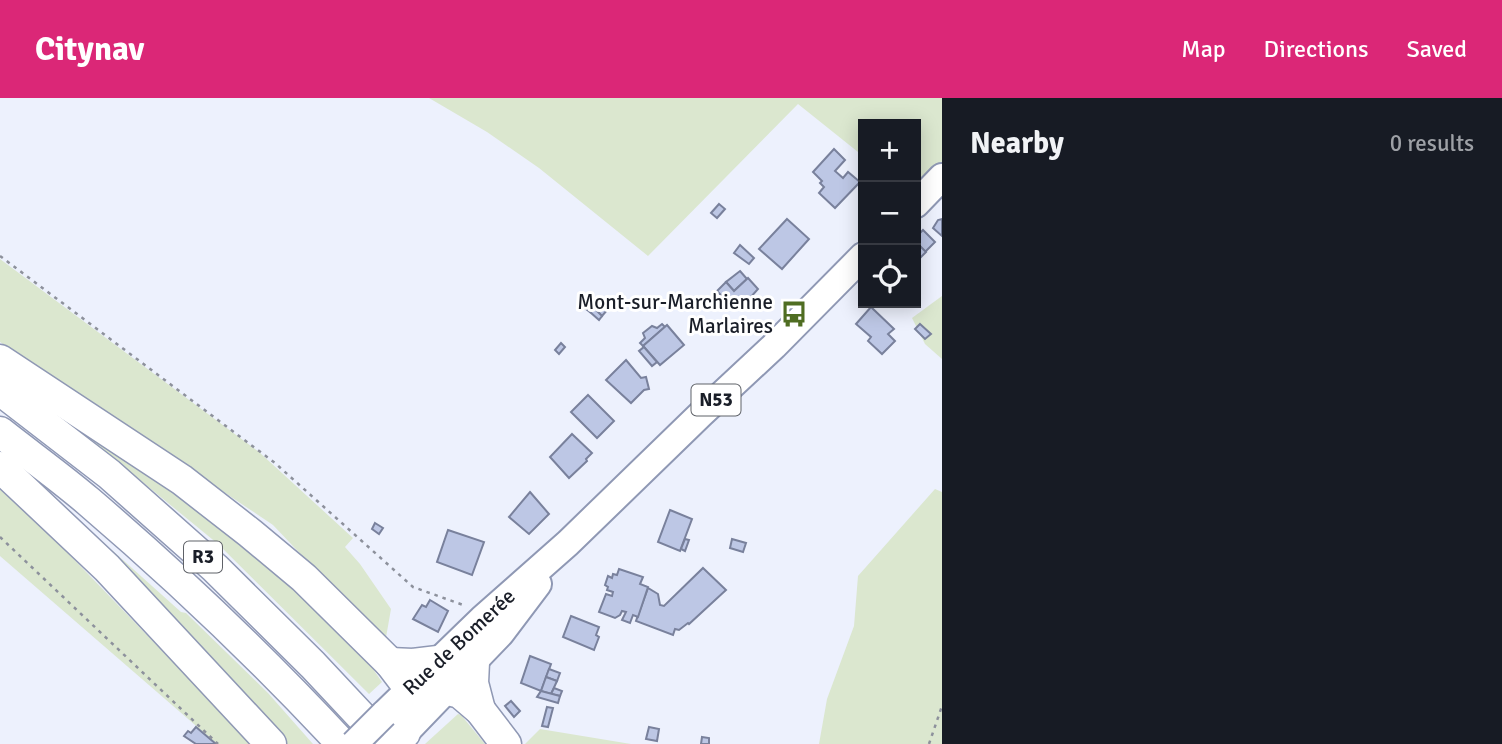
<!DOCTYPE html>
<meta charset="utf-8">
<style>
:root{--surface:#171b24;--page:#242831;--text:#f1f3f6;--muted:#9ea1a6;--line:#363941;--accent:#db2777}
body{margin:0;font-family:Signika,sans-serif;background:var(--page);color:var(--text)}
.controls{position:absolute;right:21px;top:21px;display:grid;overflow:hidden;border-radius:0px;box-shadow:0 4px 18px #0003}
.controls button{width:63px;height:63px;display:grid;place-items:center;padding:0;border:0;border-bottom:2px solid var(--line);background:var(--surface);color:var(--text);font:35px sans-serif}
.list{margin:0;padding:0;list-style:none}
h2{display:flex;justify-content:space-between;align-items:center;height:91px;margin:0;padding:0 28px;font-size:30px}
h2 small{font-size:23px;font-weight:400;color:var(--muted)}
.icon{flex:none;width:38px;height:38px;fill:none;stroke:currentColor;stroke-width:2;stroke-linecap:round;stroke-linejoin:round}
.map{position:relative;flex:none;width:942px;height:646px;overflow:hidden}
header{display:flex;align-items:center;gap:42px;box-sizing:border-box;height:98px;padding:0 35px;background:var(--accent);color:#fff}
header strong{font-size:33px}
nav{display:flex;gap:38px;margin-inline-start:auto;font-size:24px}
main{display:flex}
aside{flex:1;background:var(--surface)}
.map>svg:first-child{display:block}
.green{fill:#dbe7cf}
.building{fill:#bdc7e5;stroke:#79819c;stroke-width:2}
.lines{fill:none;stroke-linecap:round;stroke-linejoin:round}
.major-casing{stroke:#8f98b4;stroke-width:30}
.highway-casing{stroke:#8f98b4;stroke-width:33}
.path{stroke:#8d919c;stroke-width:2.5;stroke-dasharray:3.5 5;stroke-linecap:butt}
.major{stroke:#fff;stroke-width:26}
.highway{stroke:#fff;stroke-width:30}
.major-bridge-casing{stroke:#8f98b4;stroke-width:30;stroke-linecap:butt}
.major-bridge{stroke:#fff;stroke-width:26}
.labels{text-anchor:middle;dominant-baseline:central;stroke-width:6;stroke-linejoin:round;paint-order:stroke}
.shield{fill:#fff;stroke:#5f6268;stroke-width:2}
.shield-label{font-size:19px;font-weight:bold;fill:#1a1e28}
.poi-label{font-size:21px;fill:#1a1e28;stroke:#fff;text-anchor:end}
.street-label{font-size:21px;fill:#1a1e28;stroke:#fff}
</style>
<header>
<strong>Citynav</strong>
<nav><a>Map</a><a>Directions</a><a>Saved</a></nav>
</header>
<main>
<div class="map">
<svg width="942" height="646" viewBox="0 0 942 646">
<rect width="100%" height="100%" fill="#edf1fd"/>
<g class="green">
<polygon points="429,0 942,0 942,79 916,101 916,26 863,26 863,58 798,6 648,158 539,70 487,34"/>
<polygon points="0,161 259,354 353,440 345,449 360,466 391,511 385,545 273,427 0,244"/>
<polygon points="942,198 942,261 925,246 912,220"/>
<polygon points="57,314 230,431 285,480 364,558 382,584 369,596 218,446"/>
<polygon points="0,391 36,422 252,646 217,646 0,458"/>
<polygon points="935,391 942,394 942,646 819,646 827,601 854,528 858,478"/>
<polygon points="55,401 181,514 186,515 268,595 313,646 286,646"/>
<polygon points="458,616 461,617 485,646 425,646"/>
<polygon points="540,631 631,646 525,646"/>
</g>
<g class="building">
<polygon points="834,51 845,62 835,73 843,80 848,74 860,84 835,110 819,95 824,89 820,85 822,83 813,74"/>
<polygon points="719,106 725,111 717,120 711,115"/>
<polygon points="787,121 809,141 782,171 759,151"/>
<polygon points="942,121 942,138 933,130 938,122"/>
<polygon points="923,132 935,144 925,154 916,144 916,139"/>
<polygon points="916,144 926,154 916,164"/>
<polygon points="740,147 754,160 749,166 734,155"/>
<polygon points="740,173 747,181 734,193 726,184"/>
<polygon points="748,180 758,191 741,210 736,204 731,208 717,193 726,184 734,193"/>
<polygon points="596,200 608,211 602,218 593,209 590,214 586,211"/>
<polygon points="593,209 602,218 599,222 590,214"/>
<polygon points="871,209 894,231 888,236 895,243 882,256 868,243 871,239 856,226"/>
<polygon points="662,226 665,229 643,248 640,245 645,240 643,235 652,228 657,230"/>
<polygon points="920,226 931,236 925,241 915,231"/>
<polygon points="667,227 684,247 660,267 643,248"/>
<polygon points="561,245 565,249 559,256 555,252"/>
<polygon points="644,249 657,264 652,268 639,253"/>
<polygon points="626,262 641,280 646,279 649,291 644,292 631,305 606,282"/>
<polygon points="588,297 614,323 597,340 571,314"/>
<polygon points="572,336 592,355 586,361 587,363 569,380 550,359"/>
<polygon points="530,394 549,416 529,436 509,419"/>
<polygon points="670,412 692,421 680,453 658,444"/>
<polygon points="375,425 383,430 379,436 372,431"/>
<polygon points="448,432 484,444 472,477 437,464"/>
<polygon points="685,441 689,442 685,453 681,451"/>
<polygon points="732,441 746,445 743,454 730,450"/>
<polygon points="703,470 726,492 689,526 688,525 679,532 675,531 673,537 636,523 648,490 658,496 660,507 664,508"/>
<polygon points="619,471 643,479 640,486 648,489 638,519 633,517 630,525 622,522 626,514 622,513 620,517 615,520 599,514 606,496 612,498 613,494 607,492 608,489 605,487 608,478 612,480 613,476 617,477"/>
<polygon points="430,502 448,513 438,534 413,521 422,507 426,509"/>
<polygon points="571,518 599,529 596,537 599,539 594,552 563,539"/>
<polygon points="530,558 551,566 541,593 521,585"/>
<polygon points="549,571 560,575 557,583 546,579"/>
<polygon points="546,579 557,583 551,596 541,593"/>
<polygon points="554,590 562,593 560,598 551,596"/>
<polygon points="541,593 560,598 558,605 537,599"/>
<polygon points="511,603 520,613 514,619 505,608"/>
<polygon points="547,609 553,610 548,629 542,628"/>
<polygon points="196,629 216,646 196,646 184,638 188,633 191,635"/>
<polygon points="649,629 659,631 657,643 646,641"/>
<polygon points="702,639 709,640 709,646 701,646"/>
</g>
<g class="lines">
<g class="major-casing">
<g id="major">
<polyline points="916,106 942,79"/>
<polyline points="384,616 482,521 568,445 701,316 774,248 863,158"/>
<polyline points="401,639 501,535 538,486"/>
</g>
</g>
<g class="highway-casing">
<g id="highway">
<polyline points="0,262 182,382 250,435 304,480 390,565 409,590 411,608 405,635"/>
<polyline points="0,292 109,376 215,470 313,567 387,646"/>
<path d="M0,334C29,357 60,379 88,403C177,479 262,560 342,646"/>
<polyline points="0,369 107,470 271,646"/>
<polyline points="474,564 473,585 480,612"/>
<polyline points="390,565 413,566 438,563"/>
<polyline points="416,584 460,595 480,612 506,646"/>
</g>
</g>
<g class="path">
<polyline points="0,158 275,365 413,489 466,508"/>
<polyline points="0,439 218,646"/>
<polyline points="929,646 942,608"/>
</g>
<use href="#major" class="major"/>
<use href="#highway" class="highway"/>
<g class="major-bridge-casing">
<polyline id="major-bridge" points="354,646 384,616"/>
</g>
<use href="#major-bridge" class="major-bridge"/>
</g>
<defs>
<g id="bus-bare" transform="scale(2.1)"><path d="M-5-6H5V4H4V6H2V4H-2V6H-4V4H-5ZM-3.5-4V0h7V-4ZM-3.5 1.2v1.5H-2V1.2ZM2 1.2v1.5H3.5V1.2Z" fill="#4f6d22" stroke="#fff" stroke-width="2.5" paint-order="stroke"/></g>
</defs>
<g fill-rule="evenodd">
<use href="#bus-bare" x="794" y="216"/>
</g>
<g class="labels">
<g class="shield">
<rect x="691.5" y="286.5" width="49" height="31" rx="5"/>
<rect x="184" y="443.5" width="38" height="31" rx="5"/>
</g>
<g class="shield-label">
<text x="716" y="302">N53</text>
<text x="203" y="459">R3</text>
</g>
<g class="poi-label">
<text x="773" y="204">Mont-sur-Marchienne<tspan x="773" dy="24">Marlaires</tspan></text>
</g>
<g class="street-label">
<text transform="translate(459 544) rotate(-43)">Rue de Bomerée</text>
</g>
</g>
</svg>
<div class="controls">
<button>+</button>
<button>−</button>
<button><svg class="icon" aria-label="locate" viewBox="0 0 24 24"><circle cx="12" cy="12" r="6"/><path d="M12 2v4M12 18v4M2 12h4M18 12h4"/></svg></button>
</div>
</div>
<aside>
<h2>Nearby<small>0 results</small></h2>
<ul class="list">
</ul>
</aside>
</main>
